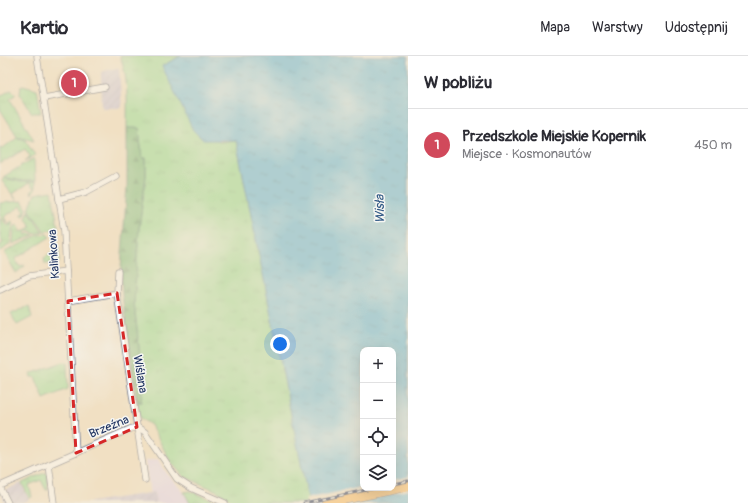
<!DOCTYPE html>
<html lang="pl">
<meta charset="utf-8">
<style>
:root{--surface:#fff;--page:#f2f2f3;--text:#2b2b33;--muted:#7c7c81;--line:#e1e1e2;--accent:#d1495b}
body{margin:0;font-family:Pangolin,sans-serif;background:var(--page);color:var(--text)}
.controls{position:absolute;right:12px;bottom:12px;display:grid;overflow:hidden;border-radius:8px;box-shadow:0 4px 16px #0002}
.controls button{width:36px;height:36px;display:grid;place-items:center;padding:0;border:0;border-bottom:1px solid var(--line);background:var(--surface);color:var(--text);font:20px sans-serif}
.you{position:absolute;left:280px;top:288px;width:14px;height:14px;margin:-10px;border:3px solid #fff;border-radius:50%;background:#1a73e8;box-shadow:0 0 0 6px #1a73e833}
.badge{display:grid;place-items:center;width:26px;height:26px;border-radius:50%;background:var(--accent);color:#fff;font-size:13px;font-weight:700}
.pin{position:absolute;translate:-50% -50%;border:2px solid #fff;box-shadow:0 1px 4px #0006}
.list{margin:0;padding:0;list-style:none}
h2{display:flex;justify-content:space-between;align-items:center;height:52px;margin:0;padding:0 16px;font-size:17px}
h2 small{font-size:13px;font-weight:400;color:var(--muted)}
.list li{display:grid;grid-template-columns:26px 1fr auto;gap:12px;align-items:center;box-sizing:border-box;height:72px;padding:0 16px;border-top:1px solid var(--line)}
.list b{display:block;font-size:15px;white-space:nowrap}
.list p{margin:0;font-size:13px;white-space:nowrap;color:var(--muted)}
.list em{font-size:13px;font-style:normal;color:var(--muted)}
.icon{flex:none;width:22px;height:22px;fill:none;stroke:currentColor;stroke-width:2;stroke-linecap:round;stroke-linejoin:round}
.map{position:relative;flex:none;width:408px;height:447px;overflow:hidden}
header{display:flex;align-items:center;gap:24px;box-sizing:border-box;height:56px;padding:0 20px;background:var(--surface);border-bottom:1px solid var(--line)}
header strong{font-size:19px}
nav{display:flex;gap:22px;margin-inline-start:auto;font-size:14px}
main{display:flex}
aside{flex:1;background:var(--surface)}
.map>svg:first-child{display:block}
.built{fill:#e1d4f3}
.industrial{fill:url(#industrial-furrows)}
.grass{fill:url(#grass-tufts);stroke:#59867b}
.forest{fill:url(#forest-firs);stroke:#4a766f}
.park{fill:#97de98;stroke:#59867b}
.water{fill:url(#water-ripples);stroke:#3e749e;fill-rule:evenodd}
.pier{fill:#f1e0c3}
.lines{fill:none;stroke-linecap:round;stroke-linejoin:round}
.minor-casing{stroke:#666d81;stroke-width:7}
.primary-casing{stroke:#666d81;stroke-width:10}
.minor{stroke:#fff;stroke-width:5.5}
.primary{stroke:#fbbe6e;stroke-width:9}
.rail-casing{stroke:#1b2f5e;stroke-width:3}
.rail{stroke:#f6f6f2;stroke-width:1.5;stroke-dasharray:4.5;stroke-linecap:butt}
.marked{fill:none;stroke:#d62828;stroke-width:3;stroke-dasharray:8 5;stroke-linejoin:round}
.labels{text-anchor:middle;dominant-baseline:central;stroke-width:3;stroke-linejoin:round;paint-order:stroke}
.street-label{font-size:12px;fill:#1b2f5e;stroke:#f6f6f2}
.water-label{font-size:13px;font-style:italic;fill:#305885;stroke:#f6f6f2}
</style>
<header>
<strong>Kartio</strong>
<nav><a>Mapa</a><a>Warstwy</a><a>Udostępnij</a></nav>
</header>
<main>
<div class="map">
<svg width="408" height="447" viewBox="0 0 408 447">
<defs>
<pattern id="industrial-furrows" width="10" height="10" patternUnits="userSpaceOnUse"><rect width="10" height="10" fill="#c5c0da"/><path d="M-1 1l2-2M0 10L10 0M9 11l2-2" fill="none" stroke="#a9a5be"/></pattern>
<pattern id="grass-tufts" width="24" height="20" patternUnits="userSpaceOnUse"><rect width="24" height="20" fill="#97de98"/><path d="M3 7l-1-3M5 7V3M7 7l1-3M15 17l-1-3M17 17v-4M19 17l1-3" fill="none" stroke="#82bf85"/></pattern>
<pattern id="forest-firs" width="22" height="20" patternUnits="userSpaceOnUse"><rect width="22" height="20" fill="#79bd80"/><path d="M5 1l3.5 6h-7zM16 11l3.5 6h-7z" fill="#629a6c"/></pattern>
<pattern id="water-ripples" width="26" height="14" patternUnits="userSpaceOnUse"><rect width="26" height="14" fill="#62b9df"/><path d="M2 4q2-2 4 0t4 0M15 11q2-2 4 0t4 0" fill="none" stroke="#5097b8"/></pattern>
</defs>
<rect width="100%" height="100%" fill="#f6f6f2"/>
<filter id="ink" filterUnits="userSpaceOnUse"><feTurbulence type="fractalNoise" baseFrequency=".025" numOctaves="2"/><feDisplacementMap in="SourceGraphic" scale="8" xChannelSelector="R" yChannelSelector="G"/><feConvolveMatrix kernelMatrix="1 2 1 2 8 2 1 2 1" color-interpolation-filters="sRGB"/></filter>
<filter id="wash" filterUnits="userSpaceOnUse"><feTurbulence type="fractalNoise" baseFrequency=".012" numOctaves="4" result="noise"/><feDisplacementMap in="SourceGraphic" scale="16" xChannelSelector="R" yChannelSelector="G"/><feGaussianBlur stdDeviation="0.9" result="paint"/><feColorMatrix in="noise" values="0 0 0 0 0 0 0 0 0 0 0 0 0 0 0 0 0 1.4 0 .05"/><feComposite in="paint" operator="in"/></filter>
<g filter="url(#wash)">
<rect width="100%" height="100%" fill="#f1e0c3"/>
<polygon class="built" points="158,403 167,418 180,431 190,447 156,447 154,436 150,437 145,405"/>
<g class="industrial">
<polygon points="112,13 119,13 122,52 102,52 101,16"/>
<polygon points="21,427 29,444 22,447 5,447 1,436"/>
<polygon points="154,436 156,447 84,447 143,438"/>
</g>
<g class="grass">
<path d="M120,0H181L162,10L218,86L236,84L309,447H236L217,435L183,420L170,405L151,369L140,362L137,346H141L143,327L134,247L139,172L146,120V102H142L139,73L127,72C127,47 129,23 120,0Z"/>
<polygon points="23,29 37,33 41,57 32,57 20,38 21,30"/>
<polygon points="11,34 16,38 10,43 34,84 17,80 0,53 0,40"/>
<polygon points="17,81 25,83 35,99 25,105 30,100 25,93 0,108 0,91 3,92"/>
<polygon points="34,102 35,125 23,125 3,121"/>
<polygon points="3,122 22,126 35,126 35,134 32,138 30,136 34,133 29,127 13,138 17,145 2,125"/>
<polygon points="52,135 58,171 45,176 29,153 35,138"/>
<polygon points="22,145 27,153 24,160 21,159 25,156 21,150 4,161 8,168 12,165 14,168 8,168 0,160 0,147"/>
<polygon points="29,155 43,176 35,178 30,174 25,176 26,179 30,177 34,179 13,188 14,172 17,168 22,176 31,171 26,162"/>
<polygon points="0,162 7,169 13,169 10,188 0,196 0,189 3,187 0,182"/>
<polygon points="47,178 50,181 15,203 20,211 24,209 25,210 16,217 5,198 5,196 38,179"/>
<polygon points="59,192 59,207 45,208 44,202"/>
<polygon points="63,306 67,307 68,333 44,343 35,321 31,321 30,318"/>
<polygon points="44,417 47,417 47,419 48,433 46,434 41,424 29,429 32,441 29,442 22,427"/>
<polygon points="190,435 220,447 190,447 184,436"/>
</g>
<polygon class="forest" points="127,72 139,72 142,102 146,102 146,120 139,172 134,247 143,327 141,346 137,346 122,239 121,211 127,129"/>
<polygon class="park" points="29,250 32,261 17,269 11,258"/>
<path class="water" d="M181,0H408V447H309L236,84H203L193,74L162,10ZM363,294H393V432L377,442L375,441L373,432H363Z"/>
<polygon class="pier" points="408,421 408,434 345,447 306,447 306,443 363,431 375,432 377,440 375,432 393,432 393,424"/>
</g>
<g filter="url(#ink)">
<g class="lines">
<g class="minor-casing">
<g id="minor">
<polyline points="37,0 64,175 76,397"/>
<polyline points="44,42 105,31"/>
<polyline points="59,143 86,136 116,120"/>
<polyline points="118,215 117,237 145,424"/>
<polyline points="0,234 29,220 66,215"/>
<polyline points="68,245 117,237"/>
<polyline points="49,409 54,447"/>
<polyline points="0,430 130,373 137,371 145,376 177,423 191,432 225,447"/>
<polyline points="0,431 8,447"/>
</g>
</g>
<g class="primary-casing">
<polyline id="primary" points="326,447 408,430"/>
</g>
<use href="#minor" class="minor"/>
<use href="#primary" class="primary"/>
<g class="rail-casing">
<g id="rail">
<polyline points="393,428 408,425"/>
<polyline points="304,447 376,432"/>
</g>
</g>
<use href="#rail" class="rail"/>
</g>
</g>
<path d="M0 0H408V447H0ZM117,237L137,371L76,397L68,245Z" fill="#f1e0c3" fill-opacity=".55" fill-rule="evenodd"/>
<path class="marked" d="M117,237L137,371L76,397L68,245Z"/>
<g class="labels">
<g class="street-label">
<text transform="translate(54 198) rotate(-94)">Kalinkowa</text>
<text transform="translate(140 318) rotate(81)">Wiślana</text>
<text transform="translate(109 371) rotate(-22)">Brzeźna</text>
</g>
<g class="water-label">
<text transform="translate(380 153) rotate(-91)">Wisła</text>
</g>
</g>
</svg>
<div class="controls">
<button>+</button>
<button>−</button>
<button><svg class="icon" aria-label="locate" viewBox="0 0 24 24"><circle cx="12" cy="12" r="6"/><path d="M12 2v4M12 18v4M2 12h4M18 12h4"/></svg></button>
<button><svg class="icon" aria-label="layers" viewBox="0 0 24 24"><path d="M12 4l9 5-9 5-9-5zM3 14l9 5 9-5"/></svg></button>
</div>
<div class="you"></div>
<div class="pin badge" style="left:74px;top:27px">1</div>
</div>
<aside>
<h2>W pobliżu<small></small></h2>
<ul class="list">
<li><span class="badge">1</span><div><b>Przedszkole Miejskie Kopernik</b><p>Miejsce · Kosmonautów</p></div><em>450 m</em></li>
</ul>
</aside>
</main>
